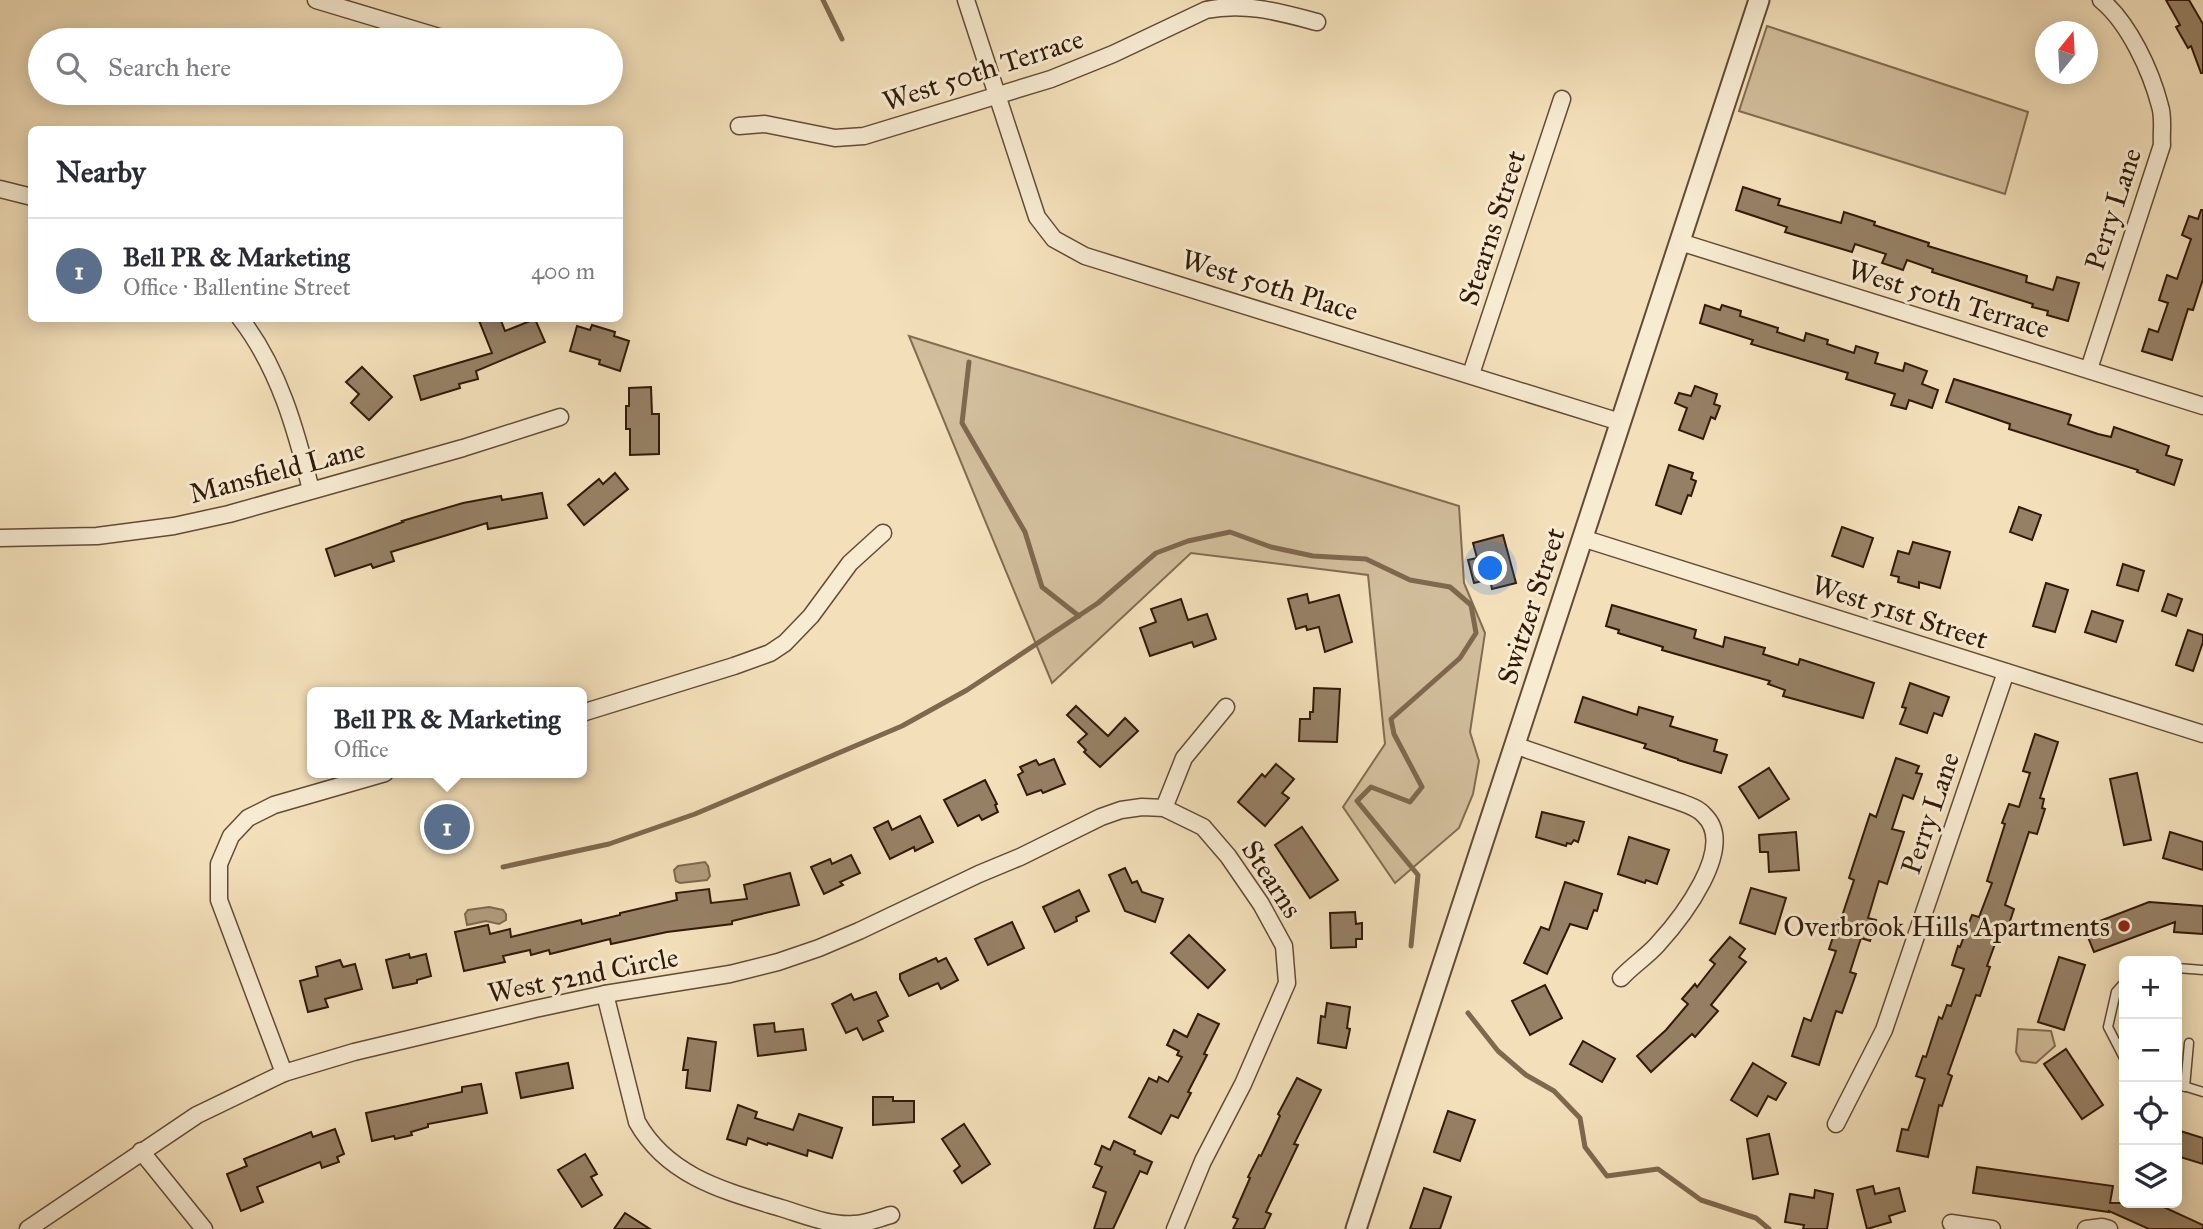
<!DOCTYPE html>
<meta charset="utf-8">
<style>
:root{--surface:#fff;--page:#f7f7f7;--text:#2b2b33;--muted:#7c7c81;--line:#e1e1e2;--accent:#1a73e8}
body{margin:0;font-family:"IM FELL Great Primer",serif;background:var(--page);color:var(--text)}
.controls{position:absolute;right:21px;bottom:21px;display:grid;overflow:hidden;border-radius:10px;box-shadow:0 4px 18px #0003}
.controls button{width:63px;height:63px;display:grid;place-items:center;padding:0;border:0;border-bottom:2px solid var(--line);background:var(--surface);color:var(--text);font:35px sans-serif}
.compass{position:absolute;left:2035px;top:21px;width:63px;height:63px;border-radius:50%;background:var(--surface);box-shadow:0 4px 18px #0003;rotate:18deg}
.you{position:absolute;left:1491px;top:569px;width:24px;height:24px;margin:-18px;border:5px solid #fff;border-radius:50%;background:#1a73e8;box-shadow:0 0 0 10px #1a73e833}
.badge{display:grid;place-items:center;width:46px;height:46px;border-radius:50%;background:var(--accent);color:#fff;font-size:23px;font-weight:700}
.pin{position:absolute;translate:-50% -50%;border:4px solid #fff;box-shadow:0 2px 7px #0006}
.popup{position:absolute;left:307px;top:687px;width:280px;height:91px;box-sizing:border-box;display:grid;place-content:center;border-radius:10px;background:var(--surface);filter:drop-shadow(0 2px 5px #0005);font-size:23px;white-space:nowrap;color:var(--muted)}
.popup b{font-size:26px;color:var(--text)}
.popup::after{content:'';position:absolute;left:50%;top:100%;margin-left:-14px;border:14px solid transparent;border-top-color:var(--surface)}
.list{margin:0;padding:0;list-style:none}
h2{display:flex;justify-content:space-between;align-items:center;height:91px;margin:0;padding:0 28px;font-size:30px}
h2 small{font-size:23px;font-weight:400;color:var(--muted)}
.list li{display:grid;grid-template-columns:46px 1fr auto;gap:21px;align-items:center;box-sizing:border-box;height:105px;padding:0 28px;border-top:2px solid var(--line)}
.list b{display:block;font-size:26px;white-space:nowrap}
.list p{margin:0;font-size:23px;white-space:nowrap;color:var(--muted)}
.list em{font-size:23px;font-style:normal;color:var(--muted)}
.icon{flex:none;width:38px;height:38px;fill:none;stroke:currentColor;stroke-width:2;stroke-linecap:round;stroke-linejoin:round}
.map{position:relative;flex:none;width:2203px;height:1229px;overflow:hidden}
.search{position:absolute;background:var(--surface);box-shadow:0 4px 18px #0003;left:28px;top:28px;width:595px;height:77px;display:flex;align-items:center;gap:18px;box-sizing:border-box;padding:0 24px;border-radius:38px;color:var(--muted);font-size:26px}
.panel{position:absolute;background:var(--surface);box-shadow:0 4px 18px #0003;left:28px;top:126px;width:595px;height:196px;border-radius:10px}
.map>svg:first-child{display:block}
.green{fill:#d2be9c;stroke:#826c52;stroke-width:2}
.water{fill:#b19c7d;stroke:#7e684e;stroke-width:2}
.lines{fill:none;stroke-linecap:round;stroke-linejoin:round}
.stream{stroke:#7e684e;stroke-width:5}
.building{fill:#968065;stroke:#311908;stroke-width:2}
.service-casing{stroke:#624b34;stroke-width:11}
.minor-casing{stroke:#624b34;stroke-width:19}
.tertiary-casing{stroke:#624b34;stroke-width:23}
.service{stroke:#f7ebd2;stroke-width:8}
.minor{stroke:#f7ebd2;stroke-width:16}
.tertiary{stroke:#f7ebd2;stroke-width:19}
.poi-dot{fill:#8f2418;stroke:#f7ebd2;stroke-width:2.5}
.labels{text-anchor:middle;dominant-baseline:central;stroke-width:6;stroke-linejoin:round;paint-order:stroke}
.street-label{font-size:28px;fill:#311908;stroke:#f7ebd2}
.poi-label{font-size:28px;fill:#311908;stroke:#f7ebd2;text-anchor:end}
</style>
<div class="map">
<svg width="2203" height="1229" viewBox="0 0 2203 1229">
<rect width="100%" height="100%" fill="#f3e0ba"/>
<filter id="stains"><feTurbulence type="fractalNoise" baseFrequency=".00286" numOctaves="4"/><feColorMatrix values="0 0 0 0 .2 0 0 0 0 .09 0 0 0 0 .02 0 0 0 .5 -.17"/></filter>
<radialGradient id="worn" r=".72"><stop offset=".6" stop-color="#630" stop-opacity="0"/><stop offset="1" stop-color="#630" stop-opacity=".3"/></radialGradient>
<g class="green">
<polygon points="1767,26 2028,112 2005,194 1739,111"/>
<polygon points="909,336 1459,506 1464,583 1485,633 1470,732 1479,761 1473,794 1459,828 1395,883 1343,807 1385,744 1368,575 1191,553 1052,683"/>
<polygon points="2018,1029 2051,1031 2055,1046 2036,1063 2021,1061 2016,1052"/>
</g>
<g class="water">
<polygon points="705,862 708,866 710,876 707,880 680,883 676,881 674,870 678,866"/>
<polygon points="489,907 503,910 506,914 506,920 499,924 486,921 467,925 465,914 468,910"/>
</g>
<g class="lines">
<g class="stream">
<polyline points="823,0 842,39"/>
<polyline points="969,362 962,423 1025,532 1042,587 1079,616"/>
<polyline points="503,867 609,844 695,814 902,726 967,690 1098,603 1156,553 1188,541 1230,532 1271,547 1313,556 1366,559 1410,580 1450,587 1471,605 1476,633 1460,658 1391,719 1394,734 1422,787 1410,802 1371,787 1357,801 1418,875 1411,946"/>
<polyline points="1468,1013 1498,1051 1526,1075 1554,1091 1580,1118 1585,1147 1607,1176 1658,1169 1701,1200 1756,1218 1769,1229"/>
</g>
</g>
<g class="building">
<polygon points="2166,0 2189,0 2203,24 2203,73 2201,73 2191,46 2188,48 2176,27 2180,25"/>
<polygon points="1743,187 1780,199 1778,205 1841,223 1844,212 1875,222 1874,225 1929,243 1928,246 2027,276 2026,282 2053,290 2057,277 2079,283 2068,321 2047,315 2048,311 2032,307 2033,304 1932,272 1933,269 1907,260 1903,270 1882,263 1886,254 1855,244 1852,252 1785,232 1787,227 1736,210"/>
<polygon points="2201,210 2203,210 2203,279 2193,310 2188,309 2172,360 2142,351 2149,329 2158,332 2168,303 2159,300 2167,275 2177,279 2191,239 2182,235 2189,216 2198,219"/>
<polygon points="1705,305 1720,310 1722,305 1741,311 1740,316 1778,328 1777,332 1804,341 1806,333 1828,340 1827,344 1854,353 1856,346 1878,353 1875,363 1903,371 1905,363 1927,371 1922,384 1938,390 1932,408 1909,400 1906,409 1891,405 1895,394 1846,379 1848,373 1751,344 1753,340 1700,323"/>
<polygon points="478,318 500,318 505,331 535,319 545,342 476,371 478,379 459,384 460,388 421,400 414,376 492,353"/>
<polygon points="592,325 615,332 614,336 629,341 620,371 599,364 600,360 570,351 577,326 590,330"/>
<polygon points="362,367 392,397 369,420 351,403 359,394 346,382"/>
<polygon points="1954,379 2071,415 2068,424 2098,434 2111,437 2114,427 2169,446 2166,455 2182,460 2174,485 2137,472 2138,470 2009,429 2010,424 1946,402"/>
<polygon points="1695,386 1717,394 1714,404 1720,406 1715,419 1711,417 1703,439 1679,430 1687,408 1675,403 1679,393 1691,396"/>
<polygon points="651,387 652,414 659,414 659,454 630,455 630,429 626,429 626,406 629,406 629,388"/>
<polygon points="1669,465 1693,473 1691,479 1696,481 1691,496 1688,495 1681,514 1656,505"/>
<polygon points="615,473 628,489 584,525 568,505 599,479 603,484"/>
<polygon points="542,493 547,518 488,529 487,523 391,552 394,561 373,568 371,564 335,576 326,549 403,522 402,521 463,503 501,496 502,500"/>
<polygon points="2019,507 2041,515 2032,540 2010,532"/>
<polygon points="1842,527 1873,538 1863,567 1832,556"/>
<polygon points="1503,535 1516,583 1492,589 1490,579 1474,583 1468,560 1477,558 1473,543"/>
<polygon points="1913,542 1950,552 1940,588 1919,582 1919,588 1898,582 1899,577 1891,575 1898,551 1909,554"/>
<polygon points="2123,564 2144,571 2138,591 2117,585"/>
<polygon points="2046,583 2068,590 2055,632 2033,626"/>
<polygon points="1307,594 1309,603 1339,595 1352,642 1325,652 1319,627 1307,630 1306,626 1296,629 1288,599"/>
<polygon points="2168,594 2182,599 2176,616 2162,611"/>
<polygon points="1181,599 1188,620 1207,614 1216,639 1194,647 1192,642 1150,656 1140,628 1156,622 1151,609"/>
<polygon points="1612,605 1696,630 1694,638 1723,647 1725,637 1765,648 1763,654 1798,665 1800,659 1874,683 1863,718 1783,696 1785,690 1768,684 1770,681 1662,650 1663,647 1618,633 1619,630 1606,626"/>
<polygon points="2092,611 2123,621 2116,642 2085,632"/>
<polygon points="2188,630 2203,635 2203,642 2193,671 2176,665"/>
<polygon points="1910,683 1949,697 1942,716 1934,713 1927,733 1900,724 1906,708 1902,707"/>
<polygon points="1314,688 1340,689 1337,742 1299,741 1300,719 1310,719 1310,712 1313,712"/>
<polygon points="1583,697 1637,715 1639,707 1673,717 1670,726 1717,740 1714,751 1727,755 1721,773 1678,760 1678,759 1644,748 1646,744 1575,722"/>
<polygon points="1076,706 1108,736 1125,718 1138,731 1100,767 1084,752 1086,750 1078,742 1087,734 1067,715"/>
<polygon points="2035,734 2058,742 2040,798 2044,799 2042,808 2045,809 2037,834 2029,832 2005,905 2014,909 2009,924 2003,922 1987,966 1990,967 1980,996 1976,995 1948,1074 1952,1076 1942,1106 1939,1105 1928,1157 1897,1151 1902,1129 1908,1130 1925,1079 1916,1076 1923,1056 1926,1057 1939,1017 1942,1019 1947,1005 1951,1006 1964,969 1952,965 1958,946 1960,947 1972,915 1979,917 1992,883 1987,881 2005,824 2002,823 2009,804 2019,807 2030,773 2023,771"/>
<polygon points="1896,758 1919,766 1916,773 1922,774 1913,799 1903,795 1892,829 1904,832 1887,884 1879,881 1868,918 1876,920 1870,941 1861,938 1850,972 1856,974 1842,1013 1836,1011 1819,1065 1792,1056 1804,1018 1811,1021 1836,951 1829,949 1839,919 1841,919 1854,880 1849,878 1870,814 1876,817"/>
<polygon points="1054,759 1065,784 1043,793 1041,790 1027,795 1018,775 1023,772 1020,767 1036,760 1039,765"/>
<polygon points="1276,764 1294,779 1282,793 1289,798 1265,826 1238,802 1262,774 1265,777"/>
<polygon points="1769,768 1789,799 1759,818 1739,787"/>
<polygon points="2137,773 2151,840 2124,845 2110,779"/>
<polygon points="985,780 997,804 995,805 998,812 982,820 979,815 958,826 944,800"/>
<polygon points="1542,812 1584,822 1578,842 1574,840 1571,844 1567,843 1566,846 1536,837"/>
<polygon points="920,816 933,842 915,851 914,847 890,859 874,828 888,821 892,830"/>
<polygon points="1302,827 1338,880 1310,898 1275,845"/>
<polygon points="1796,832 1799,870 1769,872 1768,852 1760,852 1759,835"/>
<polygon points="2170,832 2203,842 2203,870 2163,858"/>
<polygon points="1629,837 1669,850 1657,884 1646,880 1645,883 1618,874"/>
<polygon points="851,855 860,873 840,882 843,885 824,894 811,867 830,859 832,864"/>
<polygon points="1125,868 1132,883 1137,881 1142,892 1163,899 1155,922 1125,911 1109,875"/>
<polygon points="790,873 799,905 732,921 732,924 667,932 611,944 610,939 550,954 549,950 531,955 530,950 503,956 505,962 464,971 455,932 488,925 490,934 510,929 511,937 581,920 582,924 620,915 620,913 677,900 676,893 709,889 711,903 747,899 744,885"/>
<polygon points="1565,882 1602,894 1597,911 1594,910 1587,929 1570,924 1547,974 1524,963 1541,927 1549,930"/>
<polygon points="1751,888 1786,898 1775,934 1740,923"/>
<polygon points="1079,890 1089,911 1076,917 1077,921 1055,932 1043,907"/>
<polygon points="2149,902 2203,906 2203,934 2174,932 2175,922 2094,952 2084,927"/>
<polygon points="1355,912 1356,924 1362,923 1362,939 1356,939 1356,947 1331,948 1330,913"/>
<polygon points="1012,922 1024,948 988,965 975,939"/>
<polygon points="1189,935 1225,970 1208,988 1171,953"/>
<polygon points="1730,937 1745,949 1739,957 1746,962 1711,1005 1718,1011 1695,1037 1692,1034 1651,1072 1637,1056 1666,1030 1688,1004 1682,999 1695,984 1697,987 1715,964 1710,960"/>
<polygon points="409,954 410,958 426,954 431,976 417,980 417,983 393,988 386,960"/>
<polygon points="2059,957 2085,965 2064,1030 2038,1022"/>
<polygon points="936,958 938,962 946,958 958,980 941,989 938,983 909,996 900,979 900,974"/>
<polygon points="340,960 343,967 355,964 362,989 325,999 328,1007 308,1012 300,981 318,976 316,967"/>
<polygon points="1545,985 1562,1018 1530,1035 1512,1001"/>
<polygon points="876,992 888,1016 878,1021 883,1031 863,1040 857,1028 846,1033 832,1004 851,994 854,1000"/>
<polygon points="1327,1003 1350,1007 1347,1028 1350,1029 1346,1048 1318,1043 1321,1016 1325,1017"/>
<polygon points="1198,1014 1219,1024 1204,1054 1207,1055 1188,1092 1191,1093 1178,1118 1171,1115 1161,1134 1129,1117 1149,1078 1157,1082 1159,1077 1168,1082 1182,1057 1177,1055 1179,1051 1167,1045 1174,1030 1187,1037"/>
<polygon points="774,1023 775,1032 803,1029 806,1050 758,1056 754,1025"/>
<polygon points="688,1038 716,1042 710,1091 686,1088 688,1070 683,1070"/>
<polygon points="1583,1041 1615,1059 1602,1082 1570,1064"/>
<polygon points="2066,1049 2103,1105 2082,1119 2044,1064"/>
<polygon points="568,1063 573,1088 521,1098 516,1073"/>
<polygon points="1753,1063 1786,1083 1776,1100 1768,1096 1757,1116 1731,1100"/>
<polygon points="1297,1078 1321,1090 1294,1144 1298,1145 1266,1212 1271,1214 1264,1229 1233,1229 1238,1219 1233,1217 1250,1178 1248,1177 1259,1155 1261,1156 1280,1116 1278,1114"/>
<polygon points="481,1084 487,1113 428,1124 428,1127 411,1132 412,1135 395,1139 394,1136 372,1141 366,1113 462,1092 462,1087"/>
<polygon points="873,1097 893,1097 893,1101 914,1101 914,1122 873,1125"/>
<polygon points="738,1105 757,1112 755,1118 793,1130 799,1114 842,1128 832,1158 808,1150 807,1156 768,1143 767,1145 748,1138 746,1145 727,1139"/>
<polygon points="1448,1111 1475,1120 1460,1161 1434,1152"/>
<polygon points="964,1124 990,1164 962,1183 954,1171 960,1166 942,1139"/>
<polygon points="335,1129 344,1154 337,1157 339,1162 322,1168 320,1162 257,1187 263,1202 241,1211 227,1174 247,1166 244,1159 311,1132 313,1137"/>
<polygon points="2177,1130 2203,1138 2203,1164 2177,1156"/>
<polygon points="1769,1134 1778,1174 1753,1179 1747,1139"/>
<polygon points="1114,1141 1135,1151 1134,1154 1152,1162 1147,1174 1140,1171 1113,1229 1094,1229 1106,1192 1093,1187 1102,1167 1095,1164 1102,1146 1110,1150"/>
<polygon points="585,1154 597,1174 591,1177 602,1195 582,1207 558,1170"/>
<polygon points="1977,1167 2113,1186 2110,1203 2155,1203 2203,1225 2203,1229 2149,1229 2109,1211 2109,1212 1973,1193"/>
<polygon points="1873,1186 1875,1194 1899,1188 1905,1211 1889,1216 1891,1222 1867,1229 1857,1190"/>
<polygon points="1424,1188 1451,1197 1440,1229 1410,1229"/>
<polygon points="1815,1190 1833,1194 1827,1229 1803,1229 1804,1225 1785,1222 1790,1194 1814,1198"/>
<polygon points="625,1213 650,1229 614,1229"/>
</g>
<g class="lines">
<g class="service-casing">
<g id="service">
<polyline points="2177,968 2203,970"/>
<polyline points="2124,983 2116,992 2108,1027 2124,1058"/>
<polyline points="2177,1084 2203,1092"/>
<polyline points="2185,1087 2189,1043"/>
</g>
</g>
<g class="minor-casing">
<g id="minor">
<polyline points="316,0 449,40"/>
<polyline points="966,0 1037,217 1054,239 1085,256 1620,422"/>
<path d="M739,126L765,124L835,138L864,136L1051,79L1113,54L1206,10C1245,2 1279,12 1317,22"/>
<polyline points="0,189 32,197"/>
<polyline points="1680,242 2203,406"/>
<path d="M240,318C279,368 296,430 311,490"/>
<path d="M2089,369L2162,145C2161,133 2164,118 2160,106C2151,71 2129,23 2101,0"/>
<polyline points="1471,374 1562,99"/>
<polyline points="0,538 97,536 174,526 229,514 463,448 560,417"/>
<polyline points="1582,538 2203,734"/>
<polyline points="582,713 734,666 770,653 785,643 811,616 850,563 883,533"/>
<path d="M1514,745L1680,802C1688,805 1698,808 1704,815C1738,847 1680,920 1657,945C1646,957 1632,966 1621,978"/>
<polyline points="1164,808 1184,758 1226,707"/>
<path d="M605,994L637,1122C668,1177 725,1191 781,1208C804,1215 830,1226 854,1224C866,1224 879,1218 891,1215"/>
<polyline points="284,1073 219,900 219,864 231,836 248,818 274,805 385,773"/>
<polyline points="1836,1124 1884,1030 2006,672"/>
<polyline points="141,1151 204,1229"/>
<polyline points="1951,1223 1992,1229"/>
<polyline points="28,1229 197,1115 284,1073 354,1052 535,1009 605,994 730,974 778,962 819,948 859,931 979,874 1020,857 1101,817 1121,810 1142,807 1164,808 1203,827 1228,856 1261,904 1284,946 1287,983 1243,1084 1203,1161 1175,1229"/>
<polyline points="2086,1229 2102,1227 2109,1229"/>
</g>
</g>
<g class="tertiary-casing">
<polyline id="tertiary" points="1356,1229 1759,0"/>
</g>
<use href="#service" class="service"/>
<use href="#minor" class="minor"/>
<use href="#tertiary" class="tertiary"/>
</g>
<circle class="poi-dot" cx="2124" cy="926" r="7"/>
<g class="labels">
<g class="street-label">
<text transform="translate(983 70) rotate(-18)">West 50th Terrace</text>
<text transform="translate(2113 209) rotate(-72)">Perry Lane</text>
<text transform="translate(1492 228) rotate(-72)">Stearns Street</text>
<text transform="translate(1270 285) rotate(17)">West 50th Place</text>
<text transform="translate(1949 299) rotate(17)">West 50th Terrace</text>
<text transform="translate(277 471) rotate(-15)">Mansfield Lane</text>
<text transform="translate(1531 606) rotate(-72)">Switzer Street</text>
<text transform="translate(1900 612) rotate(18)">West 51st Street</text>
<text transform="translate(1930 813) rotate(-71)">Perry Lane</text>
<text transform="translate(1272 879) rotate(57)">Stearns</text>
<text transform="translate(583 975) rotate(-11)">West 52nd Circle</text>
</g>
<g class="poi-label">
<text x="2110" y="926">Overbrook Hills Apartments</text>
</g>
</g>
<rect width="100%" height="100%" filter="url(#stains)"/>
<rect width="100%" height="100%" fill="url(#worn)"/>
</svg>
<div class="controls">
<button>+</button>
<button>−</button>
<button><svg class="icon" aria-label="locate" viewBox="0 0 24 24"><circle cx="12" cy="12" r="6"/><path d="M12 2v4M12 18v4M2 12h4M18 12h4"/></svg></button>
<button><svg class="icon" aria-label="layers" viewBox="0 0 24 24"><path d="M12 4l9 5-9 5-9-5zM3 14l9 5 9-5"/></svg></button>
</div>
<svg class="compass" viewBox="-18 -18 36 36"><path d="M0-13l5 13h-10z" fill="#e53935"/><path d="M0 13l5-13h-10z" fill="#7c7c81"/></svg>
<div class="you"></div>
<div class="pin badge" style="left:447px;top:827px;background:#5c6f8a">1</div>
<div class="popup"><b>Bell PR &amp; Marketing</b>Office</div>
<div class="search"><svg class="icon" aria-label="search" viewBox="0 0 24 24"><circle cx="10" cy="10" r="6"/><path d="M15 15l6 6"/></svg>Search here</div>
<section class="panel">
<h2>Nearby<small></small></h2>
<ul class="list">
<li><span class="badge" style="background:#5c6f8a">1</span><div><b>Bell PR &amp; Marketing</b><p>Office · Ballentine Street</p></div><em>400 m</em></li>
</ul>
</section>
</div>
